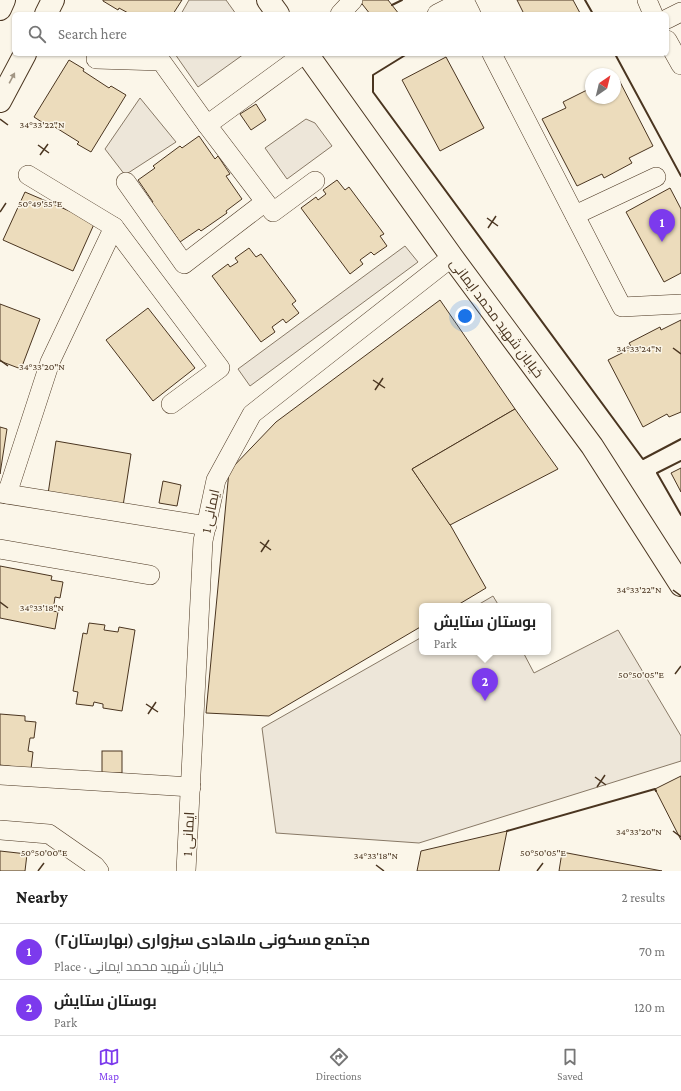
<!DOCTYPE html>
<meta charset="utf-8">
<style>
:root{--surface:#fff;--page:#f6f6f6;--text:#222;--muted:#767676;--line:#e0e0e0;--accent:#7c3aed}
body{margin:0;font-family:"Crimson Pro",Cairo,serif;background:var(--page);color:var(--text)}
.compass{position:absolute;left:585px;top:68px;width:36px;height:36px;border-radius:50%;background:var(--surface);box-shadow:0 1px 3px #0004;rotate:35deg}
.you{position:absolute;left:465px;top:316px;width:14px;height:14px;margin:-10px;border:3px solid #fff;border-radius:50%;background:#1a73e8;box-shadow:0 0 0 6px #1a73e833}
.badge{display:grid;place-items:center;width:26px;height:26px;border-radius:50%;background:var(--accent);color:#fff;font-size:13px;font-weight:700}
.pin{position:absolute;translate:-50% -33px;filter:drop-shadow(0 1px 2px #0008)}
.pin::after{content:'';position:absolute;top:21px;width:14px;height:12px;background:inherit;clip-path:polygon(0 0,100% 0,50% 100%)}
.popup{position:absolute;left:419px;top:603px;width:132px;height:52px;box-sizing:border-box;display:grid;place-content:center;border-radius:6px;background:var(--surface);filter:drop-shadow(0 1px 3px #0005);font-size:13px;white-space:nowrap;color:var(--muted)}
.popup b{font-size:15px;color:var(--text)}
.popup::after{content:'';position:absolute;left:50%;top:100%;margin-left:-8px;border:8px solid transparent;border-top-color:var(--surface)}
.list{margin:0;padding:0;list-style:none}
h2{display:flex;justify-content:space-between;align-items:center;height:52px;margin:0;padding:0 16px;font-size:17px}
h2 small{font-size:13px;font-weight:400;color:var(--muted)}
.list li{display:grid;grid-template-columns:26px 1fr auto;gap:12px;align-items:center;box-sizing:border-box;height:56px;padding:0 16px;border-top:1px solid var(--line)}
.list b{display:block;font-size:15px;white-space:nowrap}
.list p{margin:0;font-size:13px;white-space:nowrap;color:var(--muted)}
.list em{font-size:13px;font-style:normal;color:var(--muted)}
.icon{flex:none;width:22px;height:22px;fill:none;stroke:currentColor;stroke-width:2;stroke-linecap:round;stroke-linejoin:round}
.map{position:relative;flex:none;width:681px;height:871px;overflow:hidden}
.search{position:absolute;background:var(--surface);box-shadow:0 1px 3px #0004;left:12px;right:12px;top:12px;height:44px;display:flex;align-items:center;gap:10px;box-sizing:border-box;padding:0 14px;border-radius:6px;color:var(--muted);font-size:15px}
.sheet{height:164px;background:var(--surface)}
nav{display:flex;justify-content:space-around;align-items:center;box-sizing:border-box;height:56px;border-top:1px solid var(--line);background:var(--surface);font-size:11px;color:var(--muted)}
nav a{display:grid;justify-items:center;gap:2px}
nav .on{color:var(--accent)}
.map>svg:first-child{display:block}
.green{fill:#ede6d9;stroke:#887966}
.building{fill:#ecdcbc;stroke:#4a3520}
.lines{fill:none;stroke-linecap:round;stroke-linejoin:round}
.street-casing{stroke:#4a3520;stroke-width:20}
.secondary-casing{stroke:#4a3520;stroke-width:24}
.street{stroke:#fbf6e9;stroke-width:19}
.secondary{stroke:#fbf6e9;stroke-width:22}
.wall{stroke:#4a3520;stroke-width:2}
.oneway{fill:#a29684}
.ticks{fill:none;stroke:#4a3520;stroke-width:1.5}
.labels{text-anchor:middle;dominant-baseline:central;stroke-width:3;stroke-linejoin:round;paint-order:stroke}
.street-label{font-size:14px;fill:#4a3520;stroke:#fbf6e9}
.ticks-label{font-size:10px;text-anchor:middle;fill:#4a3520;stroke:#fbf6e9;stroke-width:3;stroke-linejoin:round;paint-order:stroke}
</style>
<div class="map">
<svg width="681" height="871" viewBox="0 0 681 871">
<rect width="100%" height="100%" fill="#fbf6e9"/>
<g class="green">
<polygon points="189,0 226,0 236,14 181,14"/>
<polygon points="175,54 244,54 198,87"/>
<polygon points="140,98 176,142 125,175 105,149"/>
<polygon points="306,119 315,123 332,146 287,179 265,148"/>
<polygon points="405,246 418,262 250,386 238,369"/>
<polygon points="493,596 499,606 476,606"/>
<polygon points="618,630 681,736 681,761 419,843 276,833 262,728 422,637 422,652 523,652 534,673"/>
</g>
<g class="building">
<polygon points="103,0 182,0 173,14 130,14 119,8 118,10 103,1"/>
<polygon points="359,0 388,0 399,14 370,14"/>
<polygon points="517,0 573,0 580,13 524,14"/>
<polygon points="446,57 484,128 440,151 402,80"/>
<polygon points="69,60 84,69 83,71 109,88 111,86 126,95 91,152 77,144 79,142 50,124 48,126 34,117"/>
<polygon points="618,78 653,146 629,158 632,163 604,178 602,174 577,186 542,119 566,108 563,102 591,88 591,98 615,98 615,80"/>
<polygon points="256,104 266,120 251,130 240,114"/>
<polygon points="199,136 215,159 218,156 230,174 226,176 242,199 226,211 227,213 201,231 199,229 180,242 164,219 161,220 150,204 153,202 138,180 155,168 153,166 180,146 182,148"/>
<polygon points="337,180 345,190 349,187 384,234 380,236 387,246 374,255 371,252 360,260 363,264 350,274 301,208 316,197 318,200 326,194 323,190"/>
<polygon points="670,188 681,209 681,273 664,282 626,212"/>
<polygon points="25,192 95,222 73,271 3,240"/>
<polygon points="249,248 256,257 261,254 296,301 292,304 299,313 286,323 283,319 272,327 275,332 261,342 212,276 228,264 230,267 238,262 235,258"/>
<polygon points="440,300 515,409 412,469 448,521 486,588 456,606 422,606 422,626 269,716 206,713 229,471 276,422"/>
<polygon points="0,304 40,319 21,369 0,361"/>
<polygon points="148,308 195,368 153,401 106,340"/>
<polygon points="681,320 681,412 669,417 667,414 643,427 608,360 632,348 629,343 660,327 661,330"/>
<polygon points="515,409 558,469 450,525 412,469"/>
<polygon points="0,427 7,429 0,474"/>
<polygon points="56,441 131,454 123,506 48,494"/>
<polygon points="681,468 681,492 671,473"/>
<polygon points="163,481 181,485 177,506 159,503"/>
<polygon points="0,566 52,576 51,580 63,582 60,598 55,597 53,611 58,612 55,629 0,618"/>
<polygon points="89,623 105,625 104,630 118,632 119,627 135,630 122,711 103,708 103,704 94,702 93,706 76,704 78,692 73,691 83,633 87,634"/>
<polygon points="0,714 25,716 25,721 36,722 34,738 30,738 28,751 33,752 31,769 0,765"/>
<rect x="102" y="751" width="20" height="22"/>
<polygon points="681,776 681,840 655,789"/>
<polygon points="507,831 499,871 417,871 421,851"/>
<polygon points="0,851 27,854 25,871 0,871"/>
<polygon points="562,852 662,871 559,871"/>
</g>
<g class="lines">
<g class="street-casing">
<g id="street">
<polyline points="647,0 653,14"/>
<polyline points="340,14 353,0"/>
<polyline points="437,14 464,0 471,14"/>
<polyline points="667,19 681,12"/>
<polyline points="667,40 681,65"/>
<polyline points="304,54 207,125 273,212 315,181"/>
<polyline points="492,54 622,307 681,304"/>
<polyline points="96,59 161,61 207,125"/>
<polyline points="28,175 114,227 220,368 171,404"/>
<polyline points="126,182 184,264 265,202"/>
<polyline points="575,215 656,177"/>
<polyline points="0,493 207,526"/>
<polyline points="7,494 50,362 114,227"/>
<polyline points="0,549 150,575"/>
<polyline points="0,775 191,787"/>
<polyline points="0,830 49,834 95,866 99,871"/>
<polyline points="186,871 203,541 216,480 252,414 452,257"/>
</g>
</g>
<g class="secondary-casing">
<g id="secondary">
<polyline points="268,0 278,14"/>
<polyline points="0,9 4,0"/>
<polyline points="46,14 53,0"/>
<polyline points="307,54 452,257 592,446 681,585"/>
<polyline points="0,101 25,54"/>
</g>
</g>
<use href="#street" class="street"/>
<use href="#secondary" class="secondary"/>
<g class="wall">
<polyline points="585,0 593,14"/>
<polyline points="392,5 402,0"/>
<polyline points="407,54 373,75 373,92 643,459 681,439"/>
<polyline points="615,54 681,176"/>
<polyline points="681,461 657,473 681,515"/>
<polyline points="507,831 655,789 656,791"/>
</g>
</g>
<defs><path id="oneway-solid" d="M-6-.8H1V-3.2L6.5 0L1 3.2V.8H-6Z"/></defs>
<use class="oneway" href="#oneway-solid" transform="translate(12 78) rotate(-62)"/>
<path class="ticks" d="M0,119L8,125M38,145L49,153M40,155L48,144M0,212L6,203M487,218L498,226M488,228L496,216M673,348L681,354M0,360L8,366M373,380L385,388M375,390L383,378M260,542L271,550M261,552L269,540M673,590L681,596M0,602L8,608M675,674L681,666M146,704L158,712M148,714L156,702M595,777L606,785M597,787L605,775M673,831L681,837M376,865L384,871M38,871L44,863M537,871L543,863"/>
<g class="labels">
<g class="street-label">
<text transform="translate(497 318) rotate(53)">خیابان شهید محمد ایمانی</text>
<text transform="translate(210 511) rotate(-78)">ایمانی 1</text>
<text transform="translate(188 834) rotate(-87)">ایمانی 1</text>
</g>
</g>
<g class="ticks-label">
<text x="42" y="128">34°33'22"N</text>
<text x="40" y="207">50°49'55"E</text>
<text x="639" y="352">34°33'24"N</text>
<text x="42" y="370">34°33'20"N</text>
<text x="639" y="593">34°33'22"N</text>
<text x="42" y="611">34°33'18"N</text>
<text x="641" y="678">50°50'05"E</text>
<text x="639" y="835">34°33'20"N</text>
<text x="44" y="856">50°50'00"E</text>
<text x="543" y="856">50°50'05"E</text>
<text x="376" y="859">34°33'18"N</text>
</g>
</svg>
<svg class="compass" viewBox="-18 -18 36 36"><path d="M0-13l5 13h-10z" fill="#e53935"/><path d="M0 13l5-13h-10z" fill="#767676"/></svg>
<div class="you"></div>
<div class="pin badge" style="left:662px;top:242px">1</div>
<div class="pin badge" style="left:485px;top:701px">2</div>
<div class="popup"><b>بوستان ستایش</b>Park</div>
<div class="search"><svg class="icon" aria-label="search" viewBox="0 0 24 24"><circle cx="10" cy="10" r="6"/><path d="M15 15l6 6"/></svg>Search here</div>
</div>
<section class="sheet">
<h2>Nearby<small>2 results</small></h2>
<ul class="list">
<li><span class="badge">1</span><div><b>مجتمع مسکونی ملاهادی سبزواری (بهارستان۲)</b><p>Place · خیابان شهید محمد ایمانی</p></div><em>70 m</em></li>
<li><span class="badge">2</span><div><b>بوستان ستایش</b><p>Park</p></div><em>120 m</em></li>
</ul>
</section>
<nav>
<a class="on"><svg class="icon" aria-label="map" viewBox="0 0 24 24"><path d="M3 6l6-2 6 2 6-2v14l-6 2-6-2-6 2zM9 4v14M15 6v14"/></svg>Map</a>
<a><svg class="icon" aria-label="directions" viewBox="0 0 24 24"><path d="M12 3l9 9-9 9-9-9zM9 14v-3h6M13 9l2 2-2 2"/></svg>Directions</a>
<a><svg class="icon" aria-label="saved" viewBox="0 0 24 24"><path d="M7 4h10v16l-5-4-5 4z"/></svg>Saved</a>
</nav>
